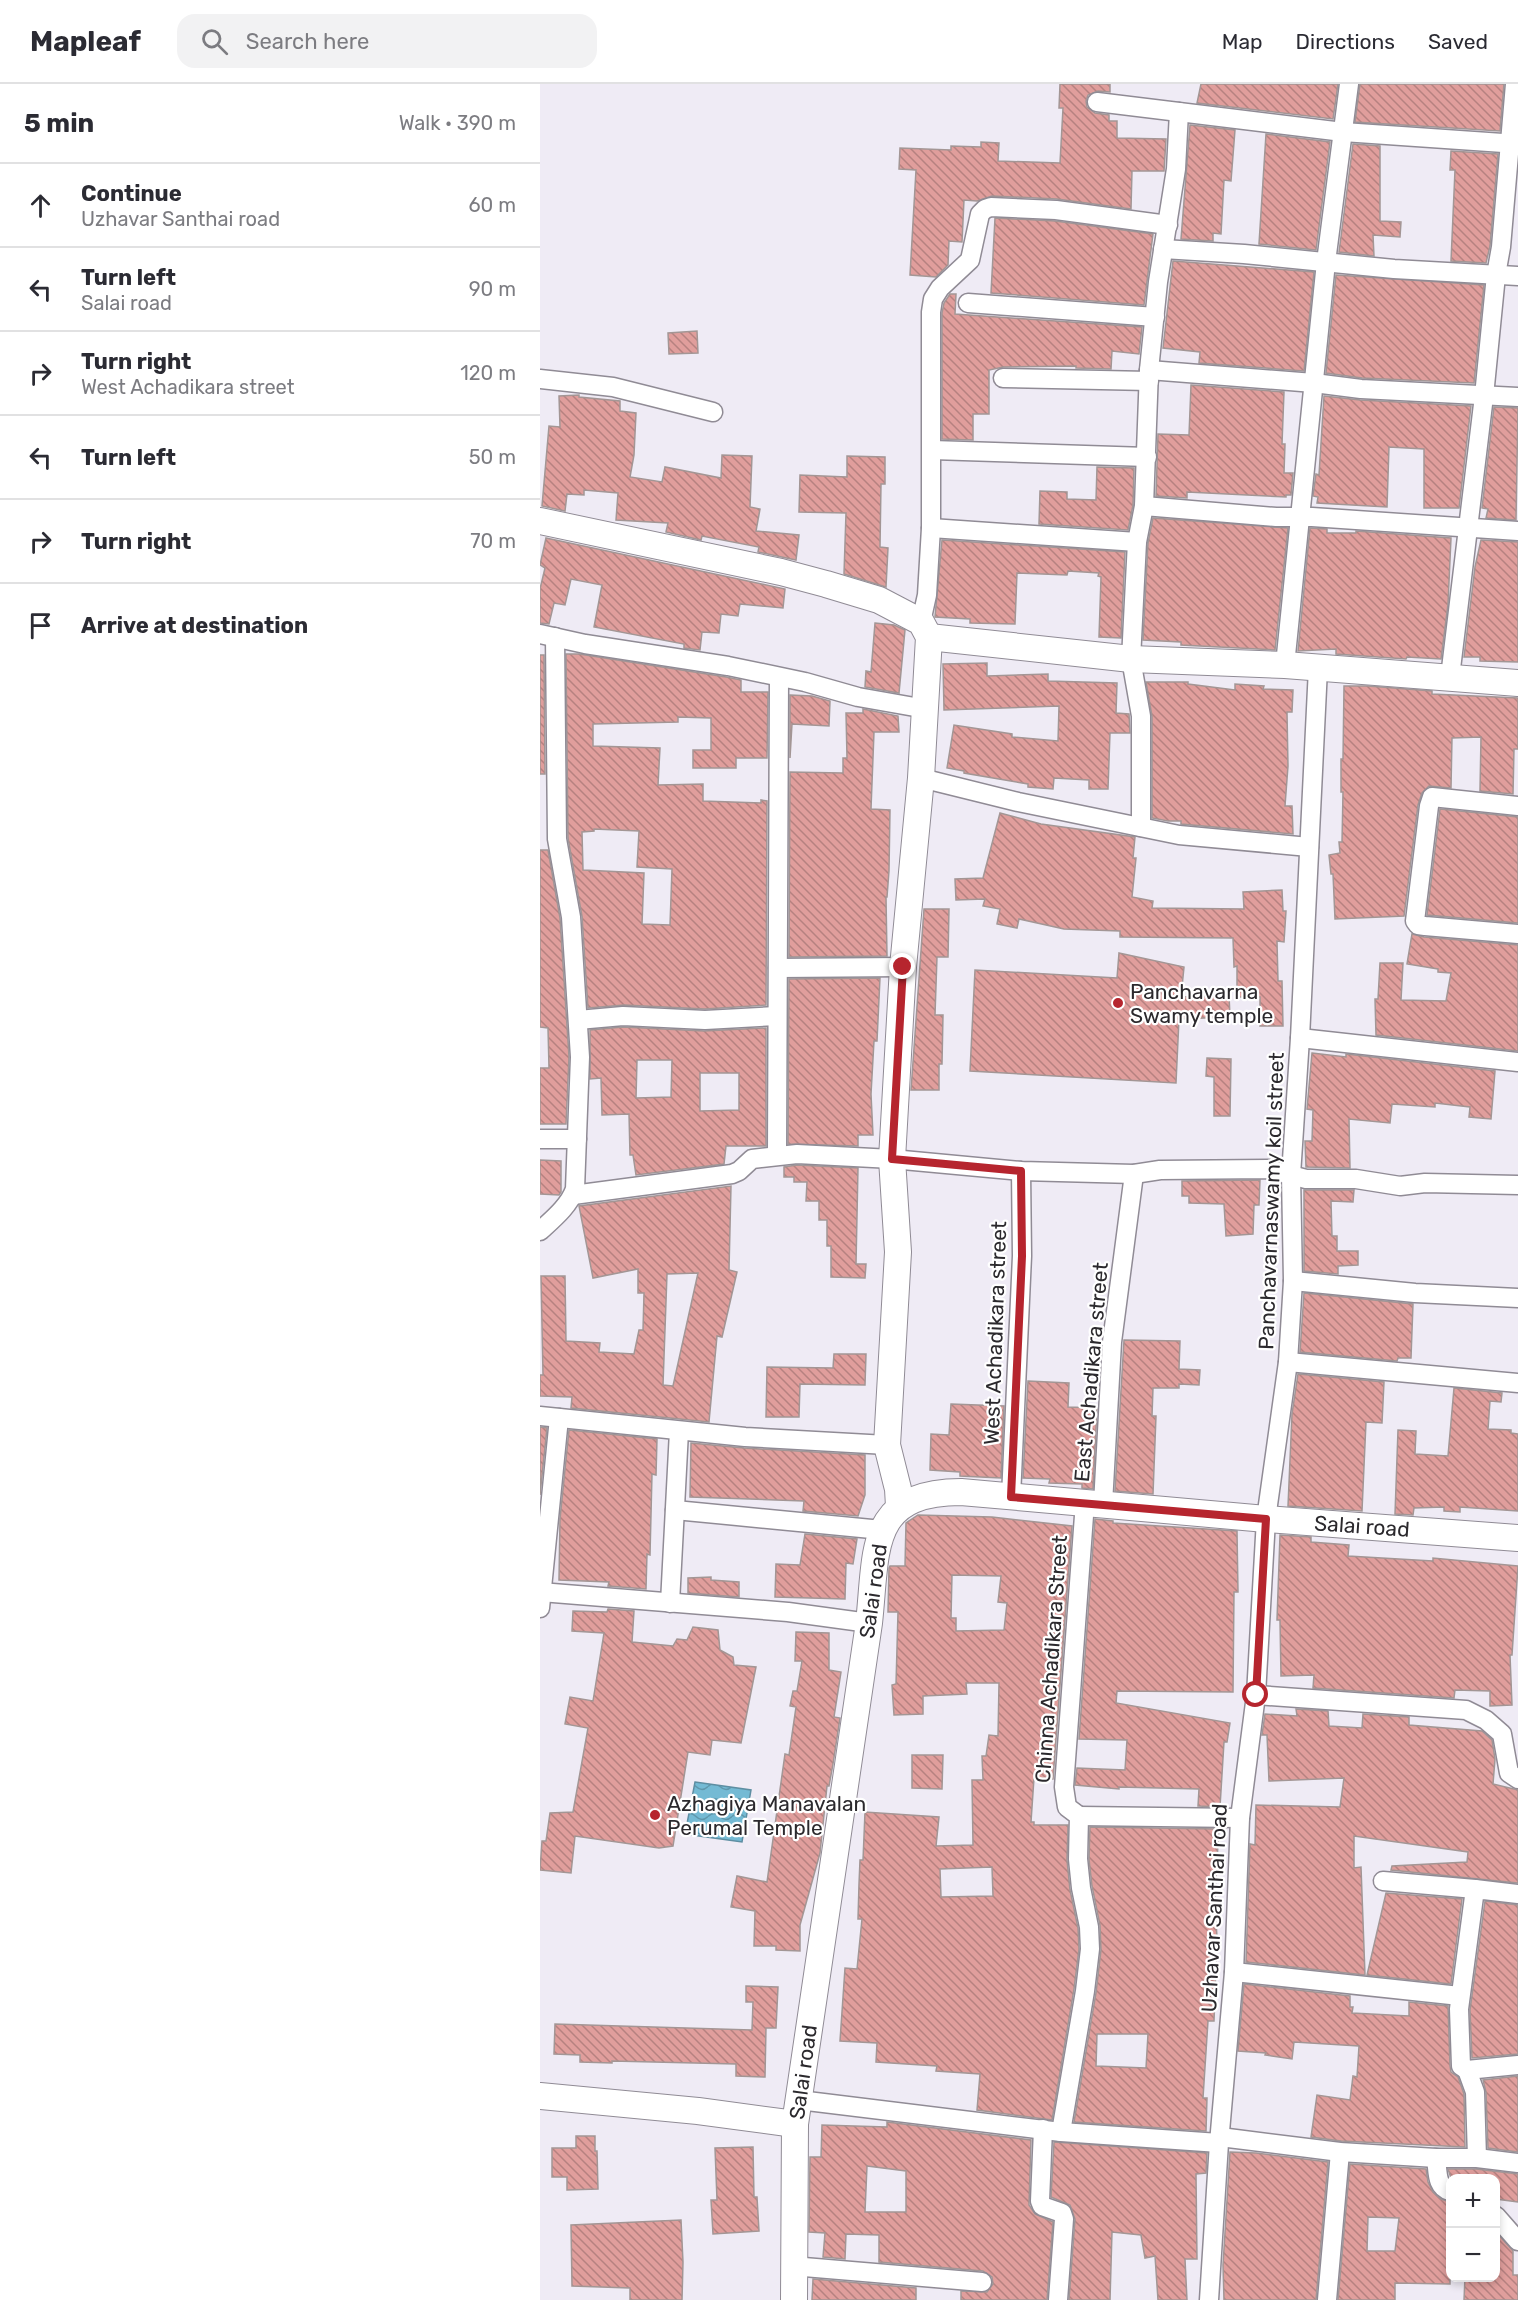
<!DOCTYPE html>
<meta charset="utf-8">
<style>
:root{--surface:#fff;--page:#f2f2f3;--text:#2b2b33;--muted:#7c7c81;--line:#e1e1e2}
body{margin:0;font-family:Rubik,sans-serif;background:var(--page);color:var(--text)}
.controls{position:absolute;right:18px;bottom:18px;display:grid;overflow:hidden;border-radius:12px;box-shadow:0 3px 9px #0003}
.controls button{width:54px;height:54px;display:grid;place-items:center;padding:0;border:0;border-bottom:2px solid var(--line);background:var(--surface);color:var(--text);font:30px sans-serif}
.stop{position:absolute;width:18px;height:18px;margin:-14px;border:4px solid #b6252e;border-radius:50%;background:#fff}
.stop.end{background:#b6252e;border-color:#fff;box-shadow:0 2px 6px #0008}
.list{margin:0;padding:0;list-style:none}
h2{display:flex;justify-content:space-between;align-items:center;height:78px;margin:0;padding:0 24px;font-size:26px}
h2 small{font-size:20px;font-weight:400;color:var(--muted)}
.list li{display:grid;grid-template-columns:39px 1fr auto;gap:18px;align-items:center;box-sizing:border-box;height:84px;padding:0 24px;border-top:2px solid var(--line)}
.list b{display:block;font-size:22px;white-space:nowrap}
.list p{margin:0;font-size:20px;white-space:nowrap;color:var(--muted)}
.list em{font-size:20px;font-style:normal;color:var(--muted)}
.icon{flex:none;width:33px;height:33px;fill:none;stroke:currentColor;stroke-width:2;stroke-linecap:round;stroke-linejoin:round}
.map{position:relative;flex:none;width:978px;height:2216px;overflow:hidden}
header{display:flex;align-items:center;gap:36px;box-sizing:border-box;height:84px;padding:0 30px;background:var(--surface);border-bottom:2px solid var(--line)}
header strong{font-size:28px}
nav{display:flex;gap:33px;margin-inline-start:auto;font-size:21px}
.search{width:420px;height:54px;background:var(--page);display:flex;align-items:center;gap:15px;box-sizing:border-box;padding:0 21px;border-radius:18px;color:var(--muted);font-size:22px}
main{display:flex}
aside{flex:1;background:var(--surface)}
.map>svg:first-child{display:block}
.water{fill:url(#water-waves);stroke:#5e8ea2;stroke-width:1.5}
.building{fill:url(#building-back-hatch);stroke:#a39695;stroke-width:1.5;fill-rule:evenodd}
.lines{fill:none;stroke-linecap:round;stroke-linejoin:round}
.street-casing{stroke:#908b95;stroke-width:21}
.secondary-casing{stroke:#908b95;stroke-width:28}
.street{stroke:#fff;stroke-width:18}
.secondary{stroke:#fff;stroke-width:26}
.route{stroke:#b6252e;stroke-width:8}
.poi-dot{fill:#b6252e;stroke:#fff;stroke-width:2}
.labels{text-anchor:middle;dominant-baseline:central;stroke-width:4.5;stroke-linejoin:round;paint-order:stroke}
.poi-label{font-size:21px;fill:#2b292d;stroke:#fff;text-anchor:start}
.street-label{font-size:21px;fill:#2b292d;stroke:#fff}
</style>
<header>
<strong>Mapleaf</strong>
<div class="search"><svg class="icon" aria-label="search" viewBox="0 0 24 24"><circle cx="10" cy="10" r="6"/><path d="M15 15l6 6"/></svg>Search here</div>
<nav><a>Map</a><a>Directions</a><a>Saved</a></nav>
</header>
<main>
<aside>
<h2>5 min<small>Walk · 390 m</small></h2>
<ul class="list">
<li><svg class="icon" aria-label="ahead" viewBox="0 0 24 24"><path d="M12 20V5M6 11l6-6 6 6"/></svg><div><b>Continue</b><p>Uzhavar Santhai road</p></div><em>60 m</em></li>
<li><svg class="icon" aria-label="left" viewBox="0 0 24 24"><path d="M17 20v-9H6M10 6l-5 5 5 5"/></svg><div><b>Turn left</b><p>Salai road</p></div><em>90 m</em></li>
<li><svg class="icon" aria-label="right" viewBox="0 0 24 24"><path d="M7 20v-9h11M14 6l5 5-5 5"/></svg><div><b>Turn right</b><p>West Achadikara street</p></div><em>120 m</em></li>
<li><svg class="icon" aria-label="left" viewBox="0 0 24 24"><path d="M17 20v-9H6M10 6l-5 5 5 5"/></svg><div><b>Turn left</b></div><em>50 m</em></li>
<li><svg class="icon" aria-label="right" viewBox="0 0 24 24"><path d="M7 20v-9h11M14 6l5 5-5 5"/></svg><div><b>Turn right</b></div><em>70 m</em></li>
<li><svg class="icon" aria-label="arrive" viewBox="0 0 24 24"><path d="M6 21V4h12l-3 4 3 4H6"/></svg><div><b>Arrive at destination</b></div></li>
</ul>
</aside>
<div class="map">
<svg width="978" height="2216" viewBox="0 0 978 2216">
<defs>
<pattern id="water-waves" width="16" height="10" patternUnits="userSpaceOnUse" patternTransform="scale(1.5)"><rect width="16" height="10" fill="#74bad4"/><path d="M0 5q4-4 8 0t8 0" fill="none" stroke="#5f97ac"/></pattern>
<pattern id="building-back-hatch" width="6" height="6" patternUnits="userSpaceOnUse" patternTransform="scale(1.5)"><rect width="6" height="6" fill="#e09e9c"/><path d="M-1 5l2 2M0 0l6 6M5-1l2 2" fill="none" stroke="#b68180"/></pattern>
</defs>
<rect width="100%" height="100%" fill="#efebf5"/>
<polygon class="water" points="155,1698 211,1706 202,1758 145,1750"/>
<g class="building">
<polygon points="520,0 570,0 570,8 558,7 548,11 546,17 547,23 555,29 569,31 569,37 577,37 577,54 626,55 624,87 592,87 591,125 517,115 452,112 437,117 424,116 422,158 409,157 408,181 396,193 370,191 376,86 359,85 360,64 411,66 411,62 441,63 441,58 459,59 458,77 520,79 523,24 519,24"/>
<polygon points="661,0 798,0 793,35 657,19"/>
<polygon points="820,0 964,0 960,47 815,38"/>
<polygon points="650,41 695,46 691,97 684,96 681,150 673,149 673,157 641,155"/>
<polygon points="726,50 790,58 776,166 719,160"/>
<polygon points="813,60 840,62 840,137 861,138 860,153 833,151 834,172 799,168"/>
<polygon points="911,67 958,70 950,162 946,179 911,177 915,86 910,86"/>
<polygon points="455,134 515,137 613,150 604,221 451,209"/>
<polygon points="633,177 774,188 764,287 659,279 660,268 623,264"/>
<polygon points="796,191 944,201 934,299 822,294 786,289"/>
<polygon points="410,210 416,210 415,230 602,243 599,270 572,267 571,285 536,284 536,282 463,283 449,286 449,330 433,330 433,356 402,355 402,229 404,219"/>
<polygon points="157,247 158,269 129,270 128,249"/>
<polygon points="651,301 744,308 742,360 745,360 744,389 753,389 751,411 746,411 746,413 647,408 647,414 616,412 618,350 649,351"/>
<polygon points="39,311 39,313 80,317 80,327 96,329 94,371 90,393 122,398 125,383 181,394 182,371 212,372 210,423 220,425 216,447 259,451 256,476 218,468 219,463 162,452 161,456 126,448 128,439 76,436 78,409 44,406 44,411 27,410 25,427 2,422 9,342 20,343 19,312"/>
<polygon points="784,312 820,316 931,322 919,424 884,424 884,365 849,363 847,423 777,419 778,413 773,412 776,390 779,391"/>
<polygon points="954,323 978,324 976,436 946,434 948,425 942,424"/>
<polygon points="307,372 345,373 345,400 341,400 340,463 348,464 346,503 304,490 306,429 259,428 260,391 307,393"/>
<polygon points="557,383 594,384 593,421 588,446 499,440 500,407 527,408 527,415 556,416"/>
<polygon points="613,434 748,444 735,566 641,561 641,558 603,556 608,459"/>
<polygon points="770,444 787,445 787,449 816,449 816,447 911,454 908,520 901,575 867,573 866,575 796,570 796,565 758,567"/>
<polygon points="6,454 245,505 243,524 200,520 198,532 181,530 179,549 162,548 160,566 144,564 144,560 54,543 62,501 31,495 25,521 14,519 9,540 0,539 0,505 5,484 0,481"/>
<polygon points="402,456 585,468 581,554 559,553 561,493 558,492 559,489 528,487 527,491 477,489 475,540 430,539 430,535 395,533"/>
<polygon points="941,456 978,458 978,578 940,577 940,573 924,573 935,483"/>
<polygon points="335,539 354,541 365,546 359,609 325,603 326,587 331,588"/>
<path d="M26,570H39L186,593L201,596V608H228L227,674H196V684H153V666H171V634L138,633V638L53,640V662L120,664L118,701L163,700V717L221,719V716L227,717L226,921L165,925L84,921L48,924L42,832L28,754ZM54,745L99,747L97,783L132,785L130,841L102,840L104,789L43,786L42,748L54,747Z"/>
<polygon points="0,571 4,571 5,690 0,690"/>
<polygon points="447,579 447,592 508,590 508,597 577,599 576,629 589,630 590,649 570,649 568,705 549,705 549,696 514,694 513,705 488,703 488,700 424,689 424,687 407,684 414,641 472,650 472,653 518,657 519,622 404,626 403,580"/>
<polygon points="606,598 648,598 648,600 695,606 695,600 724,602 723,605 753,606 752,628 747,628 748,682 745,722 752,722 753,750 641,740 641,737 628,737 612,734 612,632"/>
<polygon points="804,602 828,602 892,607 892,610 978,614 978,665 974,665 973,710 940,707 941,653 912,654 911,704 889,702 882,709 878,721 864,832 795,835 793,790 791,790 789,771 800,769 799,758 802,758 803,708 801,708 801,675 803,675"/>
<polygon points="250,611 272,612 290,617 289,642 252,640 250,674"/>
<polygon points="323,625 358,632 359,648 334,648 331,725 350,726 349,787 347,813 346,813 347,872 249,873 250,688 303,689 303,674 307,674 306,629 323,629"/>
<polygon points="900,725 978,733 978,839 887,831"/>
<polygon points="460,729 501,740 595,753 593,774 596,774 592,813 613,817 612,824 704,825 703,808 742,806 743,827 746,827 744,858 737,857 738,897 742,897 743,942 720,942 720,913 697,913 697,882 694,883 693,854 580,853 580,847 524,845 479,835 477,844 457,840 460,825 443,822 445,815 416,816 415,795 443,794"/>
<polygon points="0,766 8,766 20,834 29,973 26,1040 0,1040 0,984 9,984 8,944 0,943"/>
<polygon points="384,825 409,825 408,873 397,873 395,931 403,931 402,980 399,980 399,1006 371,1006"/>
<polygon points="872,850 884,853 978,861 978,967 836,951 835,915 838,915 840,879 863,879 861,916 906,917 911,889 898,888 898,885 867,880"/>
<polygon points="579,869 644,883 641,913 689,911 690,933 639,935 636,999 430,987 435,886 577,894"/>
<polygon points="340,894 337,957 334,957 331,1010 333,1051 318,1051 318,1062 248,1060 249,895"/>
<path d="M83,943L164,947L226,944V1062H186L184,1080L96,1091L93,1071H90L89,1030L62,1031L61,994L50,995V946ZM97,976H132L131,1013L96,1014ZM160,989H199V1026L160,1027Z"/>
<polygon points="772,969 806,973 806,970 955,987 951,1035 929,1033 930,1023 895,1019 895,1023 852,1020 850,1039 809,1035 810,1084 766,1083 765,1057 772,1057 773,1026 767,1025"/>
<polygon points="667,974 691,975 690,1032 674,1032 674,993 666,992"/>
<polygon points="0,1076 21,1077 21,1108 19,1111 0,1110"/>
<polygon points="257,1081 318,1084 316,1180 326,1180 325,1194 291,1193 291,1162 287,1162 287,1136 279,1136 279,1117 266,1117 267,1098 254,1098 254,1093 244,1093 244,1083"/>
<polygon points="720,1096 719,1121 714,1121 713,1150 686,1152 684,1120 649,1119 649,1112 642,1112 642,1097"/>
<path d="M191,1102L189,1186L197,1188L182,1253L177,1252L169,1338L31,1324L32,1313L0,1312V1291H3L1,1192H25L26,1257L60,1259L59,1268L94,1270L99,1246H103L104,1209H98V1185L53,1194L39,1122ZM158,1189L133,1302L123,1301L127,1190Z"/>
<polygon points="764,1106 814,1106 813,1118 791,1117 792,1152 797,1152 797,1167 818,1167 818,1181 798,1182 798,1190 764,1187"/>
<polygon points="764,1209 873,1220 871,1274 858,1274 857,1277 760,1268"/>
<polygon points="584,1256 640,1257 639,1285 660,1286 659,1301 639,1300 639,1304 613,1304 612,1332 616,1332 613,1410 575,1407"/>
<polygon points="294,1270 326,1270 325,1301 260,1300 259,1333 226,1333 227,1283 293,1284"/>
<polygon points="758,1290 844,1298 842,1339 826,1338 822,1427 748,1422 752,1330"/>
<polygon points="488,1297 529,1299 528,1323 557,1324 553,1405 542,1404 542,1400 509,1399 510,1395 483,1394"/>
<polygon points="914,1304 962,1309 961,1318 950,1317 948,1345 971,1346 971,1349 978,1350 978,1427 920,1423 920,1428 904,1427 904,1423 874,1424 873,1431 855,1430 858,1346 876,1347 875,1370 908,1372"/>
<polygon points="411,1320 464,1322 461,1394 420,1392 420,1388 390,1386 391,1350 409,1351"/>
<polygon points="0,1343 7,1344 0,1411"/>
<polygon points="29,1346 117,1355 116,1391 112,1390 110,1471 107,1470 106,1505 68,1502 69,1498 19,1496 20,1435"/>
<polygon points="151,1359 204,1364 325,1371 325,1411 318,1432 263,1427 264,1417 150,1413"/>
<path d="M378,1431L452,1433L532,1442L513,1695L494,1694L491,1738H494V1741H528L527,1776L530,1806L538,1844L539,1865L534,1905L512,2036L437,2026L440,1990L396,1987L397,1982L336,1978L337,1959L300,1957L305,1884L317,1885L322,1835H318L319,1800L320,1776H323L325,1728L399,1733L396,1762L433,1761L432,1696H443L442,1672H446L449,1651L458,1652L459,1599H426L427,1610L383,1612V1630L354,1631L352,1601L356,1600L358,1528H348L349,1484L350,1482H365L366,1439ZM412,1491L461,1492L458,1518L467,1519L464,1546L416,1547V1534H411ZM452,1783L453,1812L401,1813L400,1785Z"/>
<polygon points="555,1435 573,1437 573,1439 697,1447 698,1508 694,1508 693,1608 577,1607 576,1619 690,1639 687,1658 684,1658 680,1723 658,1722 659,1705 579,1703 579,1705 535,1701 537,1684 585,1686 587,1656 539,1655"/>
<polygon points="265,1450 317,1455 313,1480 306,1479 305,1515 235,1513 236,1480 260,1481"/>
<polygon points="740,1451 771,1453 771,1458 809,1461 808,1472 893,1477 893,1474 978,1482 972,1571 970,1571 972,1621 950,1622 950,1607 915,1606 914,1614 773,1604 774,1591 741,1592 740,1536 737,1536"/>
<polygon points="171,1493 171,1496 199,1498 199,1513 148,1509 148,1494"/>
<polygon points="68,1525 94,1527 92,1558 133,1562 137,1555 147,1556 153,1543 178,1546 180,1566 193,1573 194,1581 216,1583 201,1659 172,1656 170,1671 148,1668 133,1762 119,1764 35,1752 31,1789 0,1786 2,1757 6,1757 10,1729 33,1728 48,1644 25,1640 30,1613 53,1617 64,1549 32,1547 33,1527 67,1528"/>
<polygon points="256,1548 289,1549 289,1586 301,1588 294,1633 300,1634 293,1680 289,1702 287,1702 280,1769 260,1841 260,1867 236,1866 236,1862 214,1862 215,1827 191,1823 197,1792 227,1798 245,1670 249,1671 256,1623 250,1622 253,1607 257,1607 262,1577 255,1577"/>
<polygon points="756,1625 788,1627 789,1642 822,1644 823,1630 869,1633 869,1641 942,1647 952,1656 955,1675 953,1700 978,1706 978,1799 851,1786 852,1782 927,1778 928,1768 814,1752 814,1784 821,1783 825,1891 706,1878 710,1760 715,1761 716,1721 800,1723 804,1694 729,1697 727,1651 722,1651 725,1630 757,1632"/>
<polygon points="372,1671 403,1671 402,1705 372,1704"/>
<path d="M550,1743L679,1745L673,1838H676L677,1853L674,1937H668L663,2014H667L666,2047L534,2038L556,1909L561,1866L560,1841L552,1802L549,1775ZM557,1950H608L606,1984L556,1982Z"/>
<polygon points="846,1809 922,1815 911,1900 827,1891"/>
<polygon points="945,1817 978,1821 978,1970 932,1974 930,1926"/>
<polygon points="704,1900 810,1912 810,1923 813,1923 812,1929 869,1932 869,1918 908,1922 910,1982 911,1988 918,1993 924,2010 925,2063 801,2057 771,2053 777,2011 810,2016 813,1992 817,1993 819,1962 754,1958 752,1975 725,1971 726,1969 698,1967"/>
<polygon points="206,1902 238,1903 236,1944 226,1944 225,1993 196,1992 196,1980 72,1977 72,1979 40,1978 40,1971 14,1970 15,1940 212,1946 213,1918 206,1918"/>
<polygon points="978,1992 978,2068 948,2064 946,2008 943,1996"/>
<path d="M347,2038L491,2056L489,2121L495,2130L513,2138L507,2216H421V2207L447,2208L453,2200L452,2193L443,2187L339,2178V2151L306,2150L305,2175L283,2173L285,2149L269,2148L270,2073H281L282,2041L347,2043ZM327,2082L366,2087V2128H325Z"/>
<polygon points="36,2052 55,2052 55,2067 57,2067 58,2105 27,2106 27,2093 12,2093 12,2064 36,2064"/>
<polygon points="514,2058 667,2069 666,2089 656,2090 657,2175 645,2175 647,2216 618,2216 615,2172 605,2174 601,2151 572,2148 570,2216 529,2216 535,2135 530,2121 511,2113"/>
<polygon points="213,2063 214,2113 217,2113 219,2147 173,2150 171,2116 177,2116 175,2064"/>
<polygon points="690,2068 716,2069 788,2078 776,2216 684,2216 683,2181"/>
<path d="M810,2080L886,2085L888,2098L893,2108L901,2115L910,2118V2200L855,2199V2216H798ZM828,2133L859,2134L855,2167H827Z"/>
<polygon points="908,2085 936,2085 978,2090 978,2118 956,2115 956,2094 911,2094"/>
<polygon points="141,2136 143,2178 142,2216 90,2216 90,2204 32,2202 31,2141"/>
<polygon points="956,2148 973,2167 973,2191 978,2191 978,2216 924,2216 925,2193 956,2193"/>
<polygon points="273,2195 376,2204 376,2216 272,2216"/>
</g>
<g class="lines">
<g class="street-casing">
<g id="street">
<polyline points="557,18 803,48 978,60"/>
<polyline points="623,165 704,170 854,185 978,192"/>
<polyline points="428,219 615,233"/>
<polyline points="609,286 774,299 821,305 978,313"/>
<polyline points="463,294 609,297"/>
<polyline points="0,295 73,303 173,328"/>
<polyline points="392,366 607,373"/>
<polyline points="604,422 736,433 772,433 978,447"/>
<polyline points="391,444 597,458"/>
<polyline points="381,538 387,511 391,444 391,228 393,215 400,204 430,176 440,130 445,125 451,123 516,126 628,141"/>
<polyline points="0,550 45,560 188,582 265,598 318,613 386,625"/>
<polyline points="745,581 786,178 809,0"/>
<polyline points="910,593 944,312 956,191 961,163 975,0"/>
<polyline points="381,694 478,718 639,751 769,763"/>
<polyline points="978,722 892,713 889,722 875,837 878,841 885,842 978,850"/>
<polyline points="601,743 601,632 591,575 597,458 604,422 609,286 618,198 636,85 639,28"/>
<polyline points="238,884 363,883"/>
<polyline points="38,936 83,932 165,936 236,932"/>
<polyline points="760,954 978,978"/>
<polyline points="0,1055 37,1055"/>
<polyline points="237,1071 239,594"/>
<polyline points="33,1111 192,1090 199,1087 212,1075 257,1070 352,1075 481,1087 594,1090 620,1086 728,1085 766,1095 816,1095 860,1102 885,1099 978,1101"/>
<path d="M0,1147C13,1135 29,1122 35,1105L40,973L31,833L17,755L15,553"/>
<polyline points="753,1197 875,1209 978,1214"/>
<polyline points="748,1278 978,1299"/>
<polyline points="0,1332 205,1353 347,1361"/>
<polyline points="471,1413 482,1172 481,1087"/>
<polyline points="563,1420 572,1258 594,1090"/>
<polyline points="135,1426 342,1446"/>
<polyline points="0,1508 248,1528 329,1539"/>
<polyline points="130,1519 139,1347"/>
<polyline points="0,1524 19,1334"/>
<polyline points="716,1611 926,1626 946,1636 962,1650 969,1689 978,1695"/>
<polyline points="539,1732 700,1734"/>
<polyline points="843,1797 935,1805"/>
<polyline points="978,1810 935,1805 919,1925 921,1982 927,1986 978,1981"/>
<polyline points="694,1888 920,1912"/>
<polyline points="927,1986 935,2008 937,2074"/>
<polyline points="259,2016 521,2048 679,2059"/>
<polyline points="503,2045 500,2117 502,2122 522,2129 524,2135 518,2216"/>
<polyline points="521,2048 545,1907 550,1865 549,1843 541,1804 538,1775 539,1732 527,1723 524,1703 545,1418"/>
<polyline points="680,2053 800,2068 896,2074 937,2074 978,2079"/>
<path d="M896,2074C898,2088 896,2103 910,2107"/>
<polyline points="956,2132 978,2157"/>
<polyline points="252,2182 442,2198"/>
<polyline points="669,2216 679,2059 694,1888 700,1734 716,1611 726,1435 748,1278 753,1197 751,1091 760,954 778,584"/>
<polyline points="787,2216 800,2068"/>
</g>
</g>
<g class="secondary-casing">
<g id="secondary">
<polyline points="0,437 241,488 286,500 339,516 381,538 389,553 381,694 363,883 352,1075 358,1168 347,1361 358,1405 359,1422"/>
<polyline points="389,553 591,575 745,581 978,599"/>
<polyline points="0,2012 158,2027 255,2040"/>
<path d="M254,2216L255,2040L329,1539C337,1467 327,1408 421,1408L726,1435L978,1454"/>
</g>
</g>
<use href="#street" class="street"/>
<use href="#secondary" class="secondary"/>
</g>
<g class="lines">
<polyline class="route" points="363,883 352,1075 481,1087 482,1172 471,1413 726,1435 716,1611"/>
</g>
<g class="poi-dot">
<circle cx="578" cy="919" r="6"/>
<circle cx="115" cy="1731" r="6"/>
</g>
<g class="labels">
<g class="poi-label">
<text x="590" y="907">Panchavarna<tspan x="590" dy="24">Swamy temple</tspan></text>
<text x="127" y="1719">Azhagiya Manavalan<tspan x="127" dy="24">Perumal Temple</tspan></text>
</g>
<g class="street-label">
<text transform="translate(731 1117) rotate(-88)">Panchavarnaswamy koil street</text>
<text transform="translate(455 1249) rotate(-88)">West Achadikara street</text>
<text transform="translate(551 1288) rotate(-85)">East Achadikara street</text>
<text transform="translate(822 1442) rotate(4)">Salai road</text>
<text transform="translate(333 1507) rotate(-82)">Salai road</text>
<text transform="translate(511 1575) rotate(-86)">Chinna Achadikara Street</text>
<text transform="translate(674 1824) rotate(-87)">Uzhavar Santhai road</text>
<text transform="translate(263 1988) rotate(-82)">Salai road</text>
</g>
</g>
</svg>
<div class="controls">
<button>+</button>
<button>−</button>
</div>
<div class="stop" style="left:716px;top:1611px"></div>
<div class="stop end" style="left:363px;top:883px"></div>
</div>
</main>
